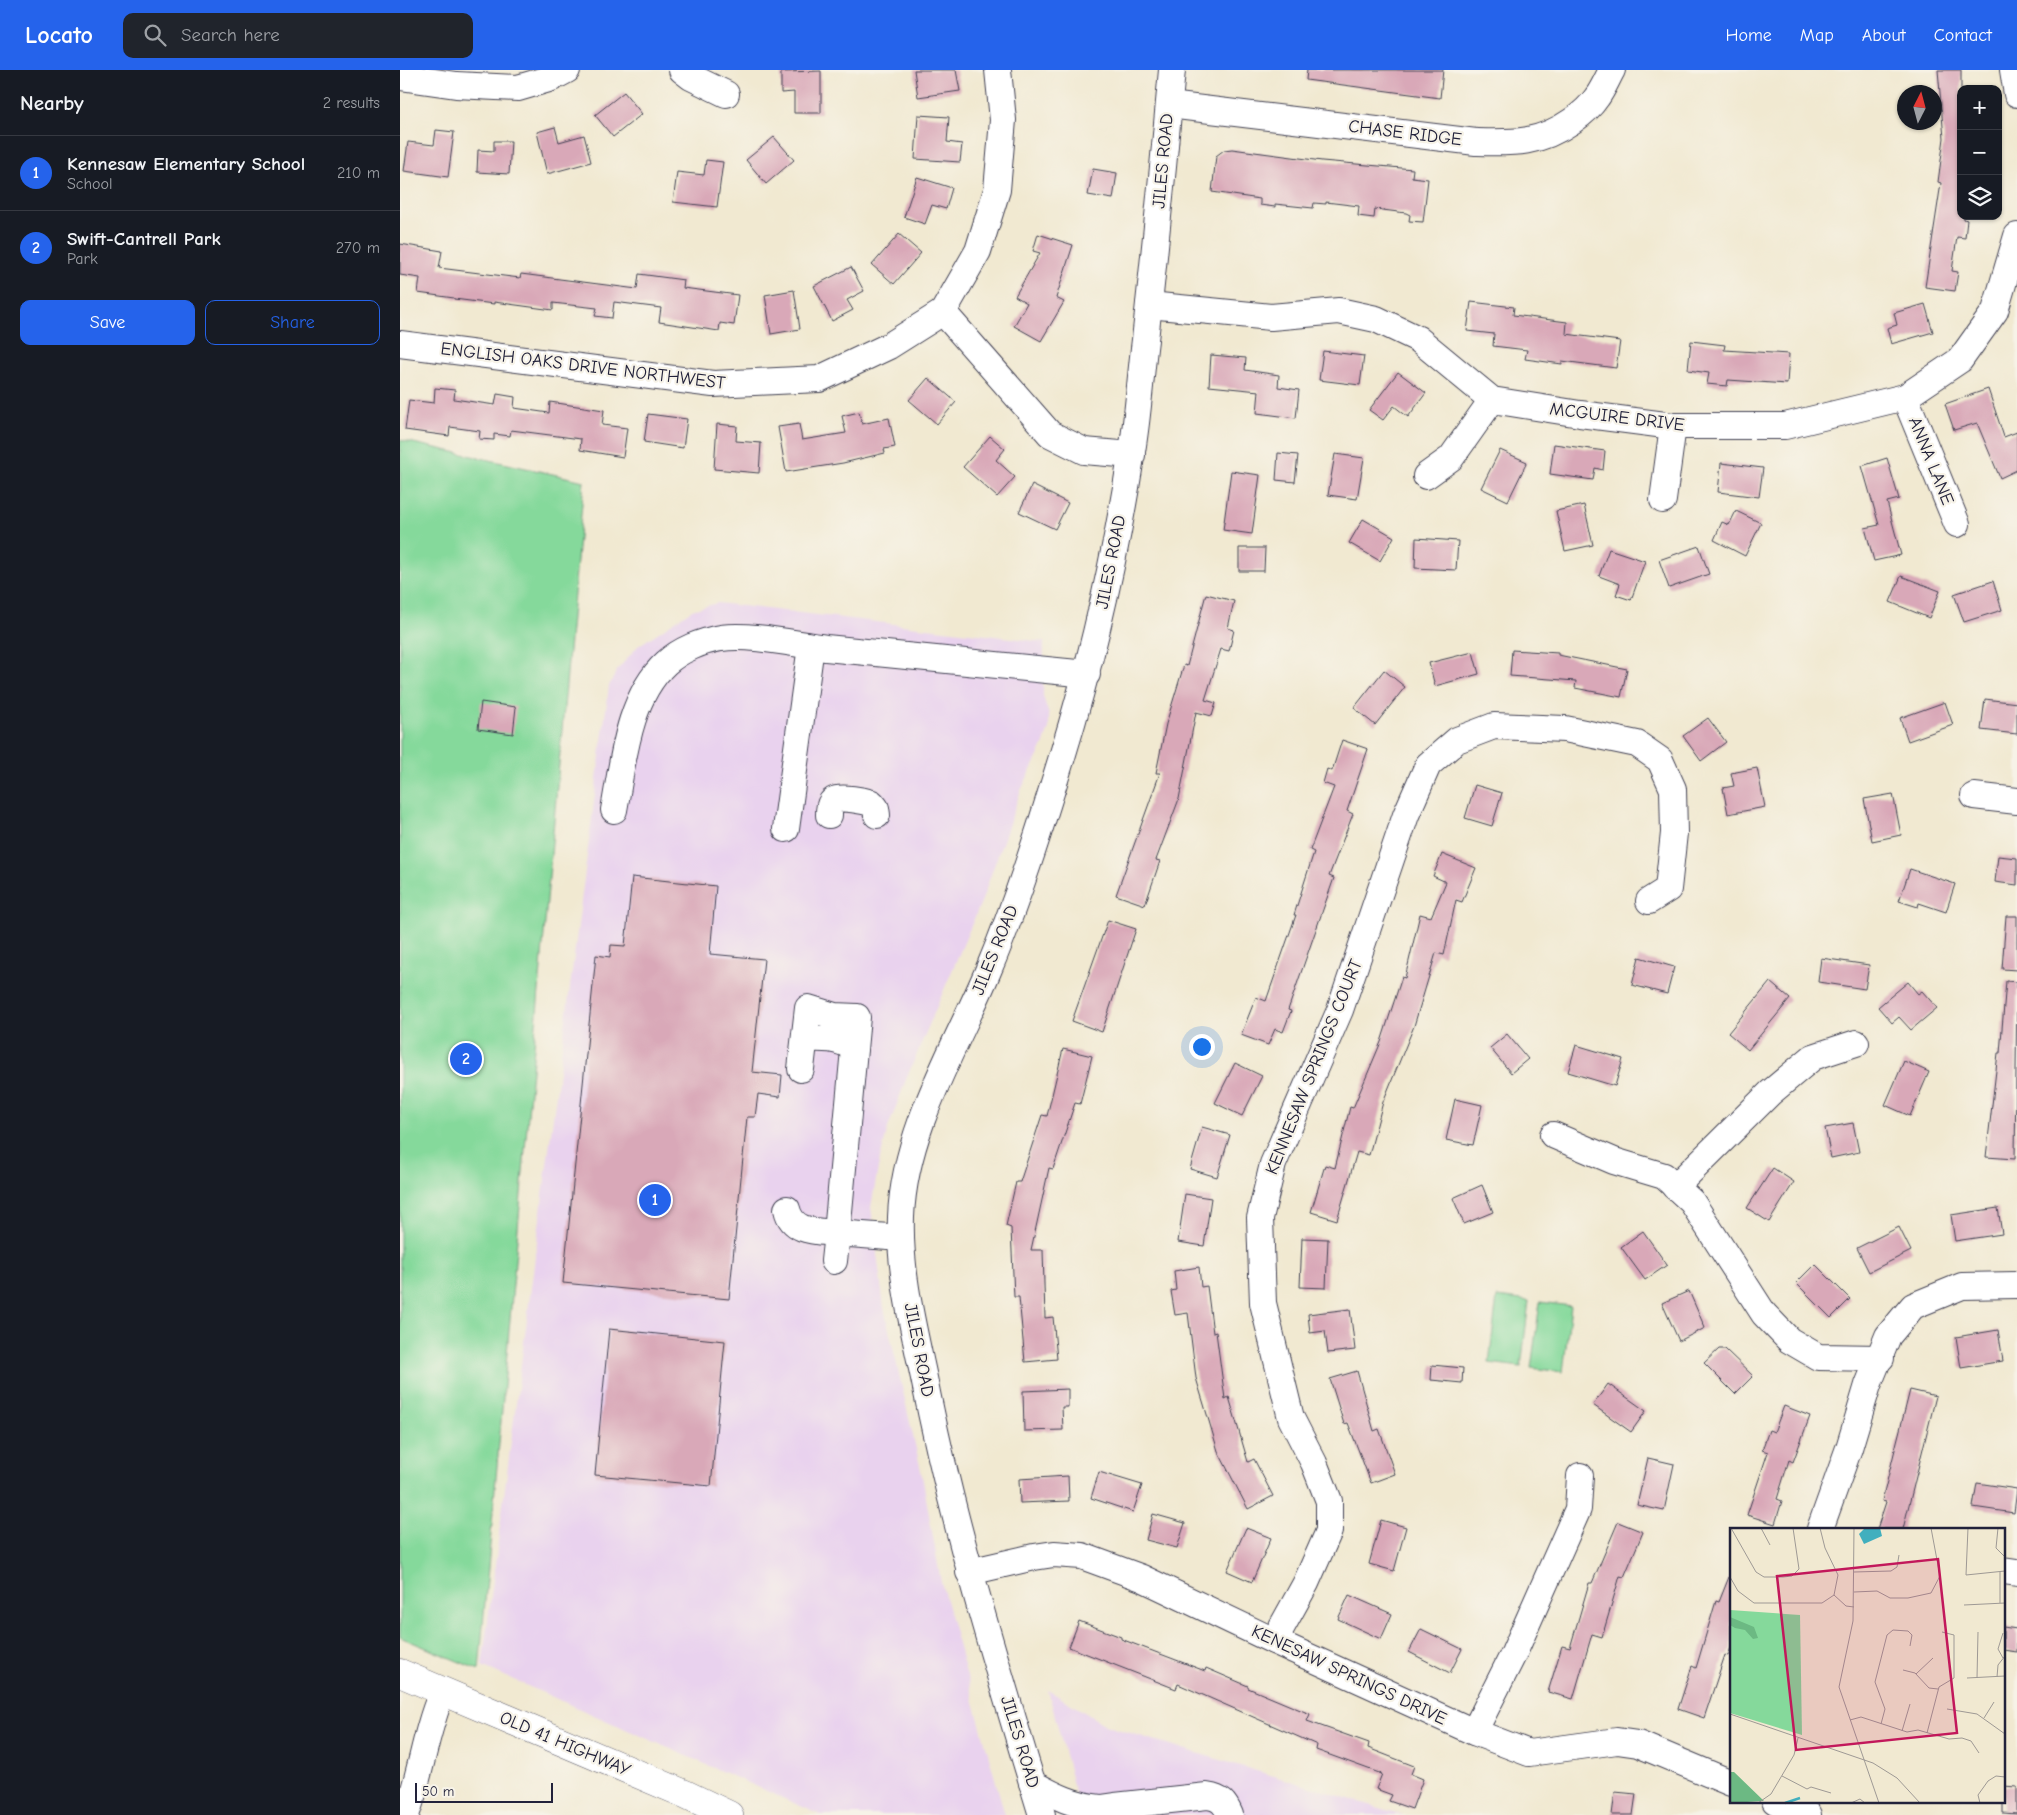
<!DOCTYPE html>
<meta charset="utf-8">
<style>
:root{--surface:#171b24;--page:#20242c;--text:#f1f3f6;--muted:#9ea1a6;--line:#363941;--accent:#2563eb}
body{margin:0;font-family:"Comic Neue",sans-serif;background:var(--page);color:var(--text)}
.controls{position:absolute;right:15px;top:15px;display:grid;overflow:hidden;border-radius:10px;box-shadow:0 1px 4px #0004}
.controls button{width:45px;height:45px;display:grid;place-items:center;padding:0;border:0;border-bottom:1px solid var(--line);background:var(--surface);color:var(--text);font:25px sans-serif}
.compass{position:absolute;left:1497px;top:15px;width:45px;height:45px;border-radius:50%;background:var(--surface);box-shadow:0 1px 4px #0004;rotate:6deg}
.scale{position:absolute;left:15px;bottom:12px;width:138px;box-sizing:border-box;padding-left:5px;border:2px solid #22223b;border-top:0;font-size:14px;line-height:18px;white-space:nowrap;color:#22223b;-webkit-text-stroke:4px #f7f3e8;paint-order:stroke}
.you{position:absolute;left:801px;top:976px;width:18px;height:18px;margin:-12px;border:4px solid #fff;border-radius:50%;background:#1a73e8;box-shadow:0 0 0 8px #1a73e833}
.badge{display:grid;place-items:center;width:32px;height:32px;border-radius:50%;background:var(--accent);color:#fff;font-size:16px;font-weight:700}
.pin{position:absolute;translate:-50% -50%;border:2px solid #fff;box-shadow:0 1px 5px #0006}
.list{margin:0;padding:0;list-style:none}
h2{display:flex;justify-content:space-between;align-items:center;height:65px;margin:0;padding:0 20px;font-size:21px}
h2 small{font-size:16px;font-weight:400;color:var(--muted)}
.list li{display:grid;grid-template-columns:32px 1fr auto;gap:15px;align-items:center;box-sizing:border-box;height:75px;padding:0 20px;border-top:1px solid var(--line)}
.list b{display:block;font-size:19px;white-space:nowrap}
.list p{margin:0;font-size:16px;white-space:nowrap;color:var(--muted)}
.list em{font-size:16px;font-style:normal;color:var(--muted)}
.actions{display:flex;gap:10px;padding:15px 20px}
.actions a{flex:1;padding:11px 0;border:1px solid var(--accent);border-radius:10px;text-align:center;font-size:18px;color:var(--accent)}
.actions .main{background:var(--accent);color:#fff}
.icon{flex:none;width:28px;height:28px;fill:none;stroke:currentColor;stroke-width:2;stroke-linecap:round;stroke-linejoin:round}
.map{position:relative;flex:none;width:1617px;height:1745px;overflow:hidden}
header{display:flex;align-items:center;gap:30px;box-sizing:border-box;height:70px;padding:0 25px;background:var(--accent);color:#fff}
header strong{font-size:24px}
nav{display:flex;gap:28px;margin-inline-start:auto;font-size:18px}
.search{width:350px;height:45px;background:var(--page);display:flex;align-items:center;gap:12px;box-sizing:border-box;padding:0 18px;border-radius:10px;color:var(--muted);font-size:19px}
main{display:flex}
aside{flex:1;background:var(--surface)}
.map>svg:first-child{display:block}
.built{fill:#e9d2ee}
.green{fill:#85d99b;stroke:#547e6b}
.building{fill:#d9a8b8}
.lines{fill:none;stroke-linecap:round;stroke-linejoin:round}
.minor-casing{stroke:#414052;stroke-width:28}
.major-casing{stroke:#414052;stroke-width:29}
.minor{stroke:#fff;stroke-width:26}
.major{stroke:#fff;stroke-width:28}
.labels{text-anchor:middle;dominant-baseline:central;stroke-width:4.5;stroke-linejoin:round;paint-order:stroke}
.street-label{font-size:18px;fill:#22223b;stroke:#f7f3e8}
.inset-river{fill:none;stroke:#41afbe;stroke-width:2.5}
.inset-road{fill:none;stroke:#9e9995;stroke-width:1}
.view{fill:#c2185b;fill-opacity:0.15;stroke:#c2185b;stroke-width:2.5}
.inset-edge{fill:none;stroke:#22223b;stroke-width:2.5}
</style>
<header>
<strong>Locato</strong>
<div class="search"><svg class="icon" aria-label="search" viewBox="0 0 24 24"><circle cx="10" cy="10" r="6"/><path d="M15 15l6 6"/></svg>Search here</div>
<nav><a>Home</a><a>Map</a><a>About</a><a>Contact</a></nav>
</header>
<main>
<aside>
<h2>Nearby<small>2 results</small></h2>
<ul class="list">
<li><span class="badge">1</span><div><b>Kennesaw Elementary School</b><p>School</p></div><em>210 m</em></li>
<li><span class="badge">2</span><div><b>Swift-Cantrell Park</b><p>Park</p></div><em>270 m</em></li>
</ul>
<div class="actions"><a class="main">Save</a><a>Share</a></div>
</aside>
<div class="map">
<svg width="1617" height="1745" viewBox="0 0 1617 1745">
<rect width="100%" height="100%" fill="#f7f3e8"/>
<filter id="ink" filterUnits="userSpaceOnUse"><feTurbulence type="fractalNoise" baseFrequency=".02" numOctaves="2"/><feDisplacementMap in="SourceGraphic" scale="10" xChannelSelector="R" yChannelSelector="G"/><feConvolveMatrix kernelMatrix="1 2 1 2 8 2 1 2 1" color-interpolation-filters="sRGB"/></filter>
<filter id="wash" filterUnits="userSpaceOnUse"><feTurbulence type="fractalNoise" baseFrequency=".0096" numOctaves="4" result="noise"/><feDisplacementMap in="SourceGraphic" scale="20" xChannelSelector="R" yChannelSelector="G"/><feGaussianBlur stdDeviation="1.12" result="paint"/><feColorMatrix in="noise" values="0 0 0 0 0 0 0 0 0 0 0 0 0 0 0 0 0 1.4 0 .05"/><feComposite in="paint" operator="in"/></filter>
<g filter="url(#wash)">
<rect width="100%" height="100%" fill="#f1e9d1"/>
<g class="built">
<polygon points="317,533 644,572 643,626 649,645 649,658 643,676 621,720 582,830 507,1007 488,1058 479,1093 471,1137 484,1238 522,1405 541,1512 605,1745 421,1745 82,1596 209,616 218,599 238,576 292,540"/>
<polygon points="648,1620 707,1656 1003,1745 681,1745"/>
</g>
<g class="green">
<polygon points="0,370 184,411 79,1600 0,1567"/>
<polygon points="1097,1227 1129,1231 1121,1297 1089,1293"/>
<polygon points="1140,1232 1171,1236 1163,1302 1131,1298"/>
</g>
<g id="blocks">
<g class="building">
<polygon points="514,0 556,0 560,21 518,27"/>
<polygon points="907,0 1043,0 1040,28 906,10"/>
<polygon points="1538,0 1561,0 1561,146 1564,146 1564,149 1567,150 1565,168 1557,167 1552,201 1558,202 1555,221 1525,217 1541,113 1538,112 1544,68"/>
<polygon points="421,1 421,43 394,43 394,22 381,23 381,2"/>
<polygon points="224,22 242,44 213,67 195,45"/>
<polygon points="518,45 549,47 547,72 562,74 560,92 515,89"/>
<polygon points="155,57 159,72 184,65 191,92 147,104 137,62"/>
<polygon points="36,60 54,62 48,107 4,101 8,72 34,75"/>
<polygon points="374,67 394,90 366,114 346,90"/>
<polygon points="94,71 111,71 109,104 77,102 78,80 94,81"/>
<polygon points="832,79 922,91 1013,99 1012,107 1028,109 1023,152 1009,151 1010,145 1006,143 975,139 974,148 958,146 959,136 926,132 926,134 914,133 913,138 875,134 875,137 860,135 860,129 812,122 816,86 824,80"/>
<polygon points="306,90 323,92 317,137 273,132 277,102 304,105"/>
<polygon points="693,99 717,103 713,129 688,125"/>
<polygon points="517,107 552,118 546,139 532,135 525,154 504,147"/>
<polygon points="499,164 521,183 494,214 472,195"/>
<polygon points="638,164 673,175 656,228 664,232 641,271 614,256 627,233 615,226 640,183 633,181"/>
<polygon points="0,174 42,181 39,198 120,208 121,204 237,219 239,204 284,210 283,218 338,225 334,255 320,253 319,261 259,252 261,238 214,232 212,248 195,246 197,238 153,233 153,240 94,232 94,234 54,229 54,228 18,223 20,208 0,205"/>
<polygon points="451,197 464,221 447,230 453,240 432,251 414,216"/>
<polygon points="394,220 400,259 371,264 365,225"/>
<polygon points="1071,232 1114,237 1113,245 1167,252 1166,264 1220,271 1216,298 1162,291 1162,294 1125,289 1127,280 1093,276 1094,264 1067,261"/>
<polygon points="1525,234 1533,262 1491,274 1487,258 1497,255 1494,243"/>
<polygon points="1291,271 1325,275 1324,280 1389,284 1387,314 1328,310 1327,316 1307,314 1309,303 1288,300"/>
<polygon points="923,281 964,286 960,315 919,310"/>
<polygon points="811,285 846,288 845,300 879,305 878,317 899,320 896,348 857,343 859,321 809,316"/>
<polygon points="998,302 1026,323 1008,347 994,336 983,350 969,340"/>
<polygon points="528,308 556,332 537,354 509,330"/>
<polygon points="35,318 55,320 54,329 95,335 97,324 115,327 114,338 149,343 150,332 204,340 202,355 227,358 223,387 180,380 181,369 111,360 110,366 94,364 94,370 79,369 80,361 50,357 49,366 5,360 9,330 34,333"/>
<polygon points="1588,319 1604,367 1617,362 1617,400 1600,408 1577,353 1554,360 1545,334"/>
<polygon points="459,342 462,354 489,348 495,377 484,379 485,383 443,393 386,402 378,357 399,354 402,370 446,363 442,346"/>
<polygon points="248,344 287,349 283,378 244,372"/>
<polygon points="317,354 337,356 336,371 361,373 359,403 314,399"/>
<polygon points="590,366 605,379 596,390 615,407 597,427 563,397"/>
<polygon points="1154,374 1205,381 1203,400 1195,398 1193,410 1150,404"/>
<polygon points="1100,380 1127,392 1108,431 1081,418"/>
<polygon points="878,383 898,385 895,412 876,410"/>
<polygon points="935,384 964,388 957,429 928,425"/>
<polygon points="1487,388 1499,429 1487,432 1501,485 1474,491 1465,458 1479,455 1462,396"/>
<polygon points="1321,393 1363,398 1359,427 1318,422"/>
<polygon points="831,401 860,405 852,464 823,460"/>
<polygon points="632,415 668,433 655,459 619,442"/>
<polygon points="1184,435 1193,475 1165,481 1156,441"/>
<polygon points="1336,441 1361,453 1345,486 1314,470 1322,452 1329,455"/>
<polygon points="963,449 994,467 980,491 949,473"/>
<polygon points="1016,468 1058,471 1056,500 1015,498"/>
<polygon points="1299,476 1309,504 1269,518 1259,490"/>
<polygon points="839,478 865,478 864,501 839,501"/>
<polygon points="1209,479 1245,491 1231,530 1216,525 1220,514 1199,506"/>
<polygon points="1501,506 1540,521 1529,548 1490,532"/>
<polygon points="1593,511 1602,540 1564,552 1554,524"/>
<polygon points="806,524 834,531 828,558 834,560 829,581 821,579 805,630 816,633 812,646 796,642 779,729 756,790 760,791 745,835 716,825 760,703 756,703 766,654 784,595 787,596"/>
<polygon points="1112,580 1158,583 1158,585 1227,599 1221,627 1175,618 1176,611 1110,606"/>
<polygon points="1073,582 1079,604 1035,616 1029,593"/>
<polygon points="984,600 1005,617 975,655 954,638"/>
<polygon points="1585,629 1617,633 1617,664 1581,660"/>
<polygon points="81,632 116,637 113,664 78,659"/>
<polygon points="1545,632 1553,655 1508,671 1500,648"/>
<polygon points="1308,648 1326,672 1301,691 1283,666"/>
<polygon points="942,670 968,679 947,741 953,744 929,806 934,808 888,940 891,941 883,962 875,959 868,975 841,965 856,927 866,931 896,845 894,845 914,782 910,780 934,717 923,713 927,699 932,701"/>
<polygon points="1357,698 1365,737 1328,744 1323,718 1334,716 1331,703"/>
<polygon points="1075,715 1102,723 1092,756 1065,748"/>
<polygon points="1493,724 1501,765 1472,771 1464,729"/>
<polygon points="1042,784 1076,798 1062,832 1056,830 1044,885 1036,883 1014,956 983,1032 969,1085 957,1082 937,1150 911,1142 925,1095 935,1098 950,1037 953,1038 981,972 1002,907 1005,908 1020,844 1031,847 1046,812 1033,806"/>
<polygon points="1598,786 1617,788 1617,815 1595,812"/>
<polygon points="1510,799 1555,814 1546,842 1519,833 1518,837 1499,831"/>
<polygon points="232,807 316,816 310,884 364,889 352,1002 382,1005 380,1027 358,1024 355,1047 347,1047 329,1229 163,1213 196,885 210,887 211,875 225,876"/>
<polygon points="1606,846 1617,846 1617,900 1602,899"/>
<polygon points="708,850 736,859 702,962 672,951"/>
<polygon points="1239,887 1274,897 1267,924 1232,915"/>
<polygon points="1421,888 1469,895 1465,919 1418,912"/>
<polygon points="1606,911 1617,912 1615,1089 1586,1087 1598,983 1600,983"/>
<polygon points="1370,912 1390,929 1348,980 1328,963"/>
<polygon points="1508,912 1518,924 1522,921 1537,938 1511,960 1499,947 1492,953 1478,937"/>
<polygon points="1107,964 1128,989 1111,1003 1090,978"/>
<polygon points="1176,975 1223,989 1215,1016 1168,1002"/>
<polygon points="663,979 692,986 680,1034 675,1033 653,1099 649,1098 631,1180 643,1180 645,1248 653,1247 657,1289 625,1292 619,1227 614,1227 611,1158 606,1156 616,1112 620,1112 642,1045 647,1046"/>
<polygon points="1504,991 1529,1002 1510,1046 1485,1035"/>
<polygon points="835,993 862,1006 842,1046 815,1033"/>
<polygon points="1055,1029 1082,1035 1073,1075 1046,1070"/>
<polygon points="1453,1053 1459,1082 1431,1088 1425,1058"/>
<polygon points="802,1057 830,1065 817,1107 790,1099"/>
<polygon points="1373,1098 1394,1112 1369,1152 1347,1138"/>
<polygon points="1082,1115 1093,1142 1064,1154 1053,1128"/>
<polygon points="785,1124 811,1128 804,1176 778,1172"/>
<polygon points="1598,1138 1602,1164 1555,1171 1551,1145"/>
<polygon points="1499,1157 1511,1181 1469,1202 1457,1178"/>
<polygon points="1243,1161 1267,1195 1245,1210 1221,1177"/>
<polygon points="902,1168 928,1169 926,1218 900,1217"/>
<polygon points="1415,1194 1450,1229 1431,1248 1396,1213"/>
<polygon points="799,1197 801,1217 807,1216 813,1263 816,1262 825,1329 829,1327 848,1392 854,1389 873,1426 848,1439 818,1381 796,1308 788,1243 775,1245 771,1221 776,1220 774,1201"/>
<polygon points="1289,1221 1305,1258 1279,1271 1262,1233"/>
<polygon points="950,1239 955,1280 928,1283 925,1261 910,1263 908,1244"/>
<polygon points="209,1259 325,1271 311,1416 195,1405"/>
<polygon points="1598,1260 1603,1291 1561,1298 1556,1267"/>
<polygon points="1319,1279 1325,1279 1353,1306 1335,1324 1304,1293"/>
<polygon points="1032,1295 1063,1298 1062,1313 1031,1310"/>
<polygon points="957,1301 974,1361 979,1359 995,1404 971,1413 948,1353 944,1354 930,1309"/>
<polygon points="1208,1314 1246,1341 1231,1362 1193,1335"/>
<polygon points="668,1319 668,1337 662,1337 663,1360 624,1361 623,1321"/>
<polygon points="1510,1320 1536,1326 1503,1459 1477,1459 1486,1432 1482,1431"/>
<polygon points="1384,1336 1410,1346 1393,1392 1389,1390 1377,1429 1382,1431 1375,1454 1347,1445 1368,1382 1362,1380 1369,1360 1374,1362"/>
<polygon points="1248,1388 1274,1394 1264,1441 1237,1435"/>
<polygon points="699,1402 742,1415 733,1442 691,1428"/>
<polygon points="668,1406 669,1431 620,1433 619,1409"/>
<polygon points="1577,1413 1617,1419 1614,1443 1573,1437"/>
<polygon points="753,1444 785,1453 777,1478 746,1470"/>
<polygon points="981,1450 1006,1457 994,1501 969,1494"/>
<polygon points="1218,1452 1243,1462 1224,1507 1220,1506 1202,1567 1192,1564 1173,1629 1148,1622 1162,1576 1170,1578 1189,1513 1192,1513"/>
<polygon points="846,1458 871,1468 852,1512 827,1501"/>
<polygon points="1329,1507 1331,1507 1331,1577 1328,1586 1325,1585 1304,1648 1278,1639 1292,1596 1296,1598 1316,1531 1319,1532"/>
<polygon points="949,1525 992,1544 981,1569 938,1549"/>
<polygon points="679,1551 721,1567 721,1569 805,1601 806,1598 848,1616 848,1618 910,1644 907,1651 969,1673 968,1678 1014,1696 1011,1704 1023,1709 1012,1739 989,1731 992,1725 976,1719 982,1704 916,1680 917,1675 778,1614 776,1619 669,1577"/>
<polygon points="1603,1557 1617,1559 1617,1582 1603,1580"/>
<polygon points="1021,1559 1062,1579 1050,1603 1009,1582"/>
<polygon points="1603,1716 1617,1717 1617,1744 1603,1743"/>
<polygon points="1215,1722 1236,1724 1233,1745 1212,1745"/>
</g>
</g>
</g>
<g filter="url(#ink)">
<use href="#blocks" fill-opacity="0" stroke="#414052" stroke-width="1"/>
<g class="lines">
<g class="minor-casing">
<g id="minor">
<polyline points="282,0 291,7 326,24"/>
<polyline points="1613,0 1617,24"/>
<polyline points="0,7 56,15 118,18 152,8 167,0"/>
<path d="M769,35L1076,72C1114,73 1139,74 1172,51C1181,45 1191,36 1197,27C1203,19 1207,9 1212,0"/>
<polyline points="749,235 871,247 939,241 976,249 1018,269 1092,330 1180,344 1273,356 1385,356 1505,327 1560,290 1595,241 1617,166"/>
<polyline points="543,242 650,364 684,381 732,385"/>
<polyline points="0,274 313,314 419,309 489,276 543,242 578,181 597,120 603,50 598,0"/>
<polyline points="1505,327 1557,454"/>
<polyline points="1026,406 1051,388 1092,330"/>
<polyline points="1263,430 1273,356"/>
<polyline points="1574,726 1617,731"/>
<path d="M214,740C223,692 228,628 266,593C280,580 302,571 321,568C352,564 394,574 426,578C513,586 600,595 687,604"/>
<path d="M429,745C429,740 429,733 434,730C441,726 465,731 472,733L476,738L477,745"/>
<polyline points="386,759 411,576"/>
<path d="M405,969C424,968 438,968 454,978"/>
<polyline points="1153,1065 1214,1091 1264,1106 1292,1132 1364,1244 1389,1270 1418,1287 1481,1288"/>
<polyline points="1275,1117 1370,1023 1413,987 1456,973"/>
<path d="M387,1139C392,1163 417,1161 437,1163L457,947L434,946L408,938L401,999"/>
<polyline points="434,1191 437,1163 501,1168"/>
<polyline points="1420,1459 1449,1378 1468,1315 1488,1266 1513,1236 1562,1216 1617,1215"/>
<polyline points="1603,1501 1617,1503"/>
<polyline points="569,1502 634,1487 654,1484 682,1486 742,1508 874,1571 1074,1662 1129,1683 1217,1671 1238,1674 1331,1713"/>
<polyline points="874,1571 906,1513 929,1461 929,1431 914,1393 891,1348 863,1233 860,1148 873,1094 940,940 1006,745 1028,695 1057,670 1094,656 1165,659 1237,674 1260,690 1273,719 1274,763 1268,819 1249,831"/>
<polyline points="1074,1662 1114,1583 1178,1439 1180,1406"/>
<path d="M632,1713C655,1726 675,1736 701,1738"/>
<polyline points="1375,1731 1408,1745"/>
<path d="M6,1745C21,1705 25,1662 42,1623"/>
<path d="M642,1745C598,1600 553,1456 524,1308C513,1256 499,1201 501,1147C504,1061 555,979 588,901C617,832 640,759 662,687C692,589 715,489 731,387C738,349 740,309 745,270C755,180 764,90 772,0"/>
<path d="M686,1745L701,1738L715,1736L807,1726C821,1728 825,1733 830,1745"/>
</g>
</g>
<g class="major-casing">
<polyline id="major" points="0,1603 285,1724 329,1745"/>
</g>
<use href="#minor" class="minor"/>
<use href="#major" class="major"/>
</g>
</g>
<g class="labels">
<g class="street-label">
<text transform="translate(1005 63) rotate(7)">CHASE RIDGE</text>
<text transform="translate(763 91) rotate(-85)">JILES ROAD</text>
<text transform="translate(183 296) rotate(7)">ENGLISH OAKS DRIVE NORTHWEST</text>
<text transform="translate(1217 347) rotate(7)">MCGUIRE DRIVE</text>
<text transform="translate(1531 391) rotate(68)">ANNA LANE</text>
<text transform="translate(711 492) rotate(-79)">JILES ROAD</text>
<text transform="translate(595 880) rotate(-68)">JILES ROAD</text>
<text transform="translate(914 997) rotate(-68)">KENNESAW SPRINGS COURT</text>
<text transform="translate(519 1280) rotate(79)">JILES ROAD</text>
<text transform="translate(949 1605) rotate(25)">KENESAW SPRINGS DRIVE</text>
<text transform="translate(620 1672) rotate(73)">JILES ROAD</text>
<text transform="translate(165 1674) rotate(23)">OLD 41 HIGHWAY</text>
</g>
</g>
<g transform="translate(1330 1458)">
<rect width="275" height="275" fill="#f1e9d1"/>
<path d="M0,82L70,87L72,207L0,185Z" fill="#85d99b"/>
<path d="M0,89L24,99L28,110L23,111L15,102L5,100L0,97ZM0,244H4L34,273L0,275Z" fill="#6cb983"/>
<path d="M135,0H150L152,8L134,16L129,6Z" fill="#41afbe"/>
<path class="inset-river" d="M55,275L70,270"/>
<path class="inset-road" d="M1,0L26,44L34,49H53L62,48L69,41L63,0M31,0L40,17M124,0L123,93L109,159L149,275M238,0L236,47L275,43M268,0L266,20L275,29M124,44L161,43L167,39L169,27M270,44V75M0,49L8,63L24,75H92L104,67L108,47L95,20L90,0M124,64L147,63L160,70H178L201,65L210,48L201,0M104,67L116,78L124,79M234,77L275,75M273,130L268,121L273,105M173,142L185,145L199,160L208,161M186,146L203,130M267,149L268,137L275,128M237,150L275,148M247,150L248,104M217,181L247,186L275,206M0,186L143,235L167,250L190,275M254,190L264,174M120,192L131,189L177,204L188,202L219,211L232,210L241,213L249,225M151,196L155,181L145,154L157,107L163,102L178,103L182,107L180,118M172,203L180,176M197,205L209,159L224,150V107L212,104M52,248L77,261M77,261L81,259L101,265M28,275L41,266L64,227L68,210M121,275L130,271L135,275M250,275L248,267L258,253L266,248L275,249"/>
<path class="view" d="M208,31L227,205L66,222L47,48Z"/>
<rect width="275" height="275" class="inset-edge"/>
</g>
</svg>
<div class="controls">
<button>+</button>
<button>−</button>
<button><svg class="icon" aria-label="layers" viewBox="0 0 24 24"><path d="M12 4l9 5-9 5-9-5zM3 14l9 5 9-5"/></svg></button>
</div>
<svg class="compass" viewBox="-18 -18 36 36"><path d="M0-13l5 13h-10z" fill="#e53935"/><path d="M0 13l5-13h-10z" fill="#9ea1a6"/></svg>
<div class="scale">50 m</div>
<div class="you"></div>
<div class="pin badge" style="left:255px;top:1130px">1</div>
<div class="pin badge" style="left:66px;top:989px">2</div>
</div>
</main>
